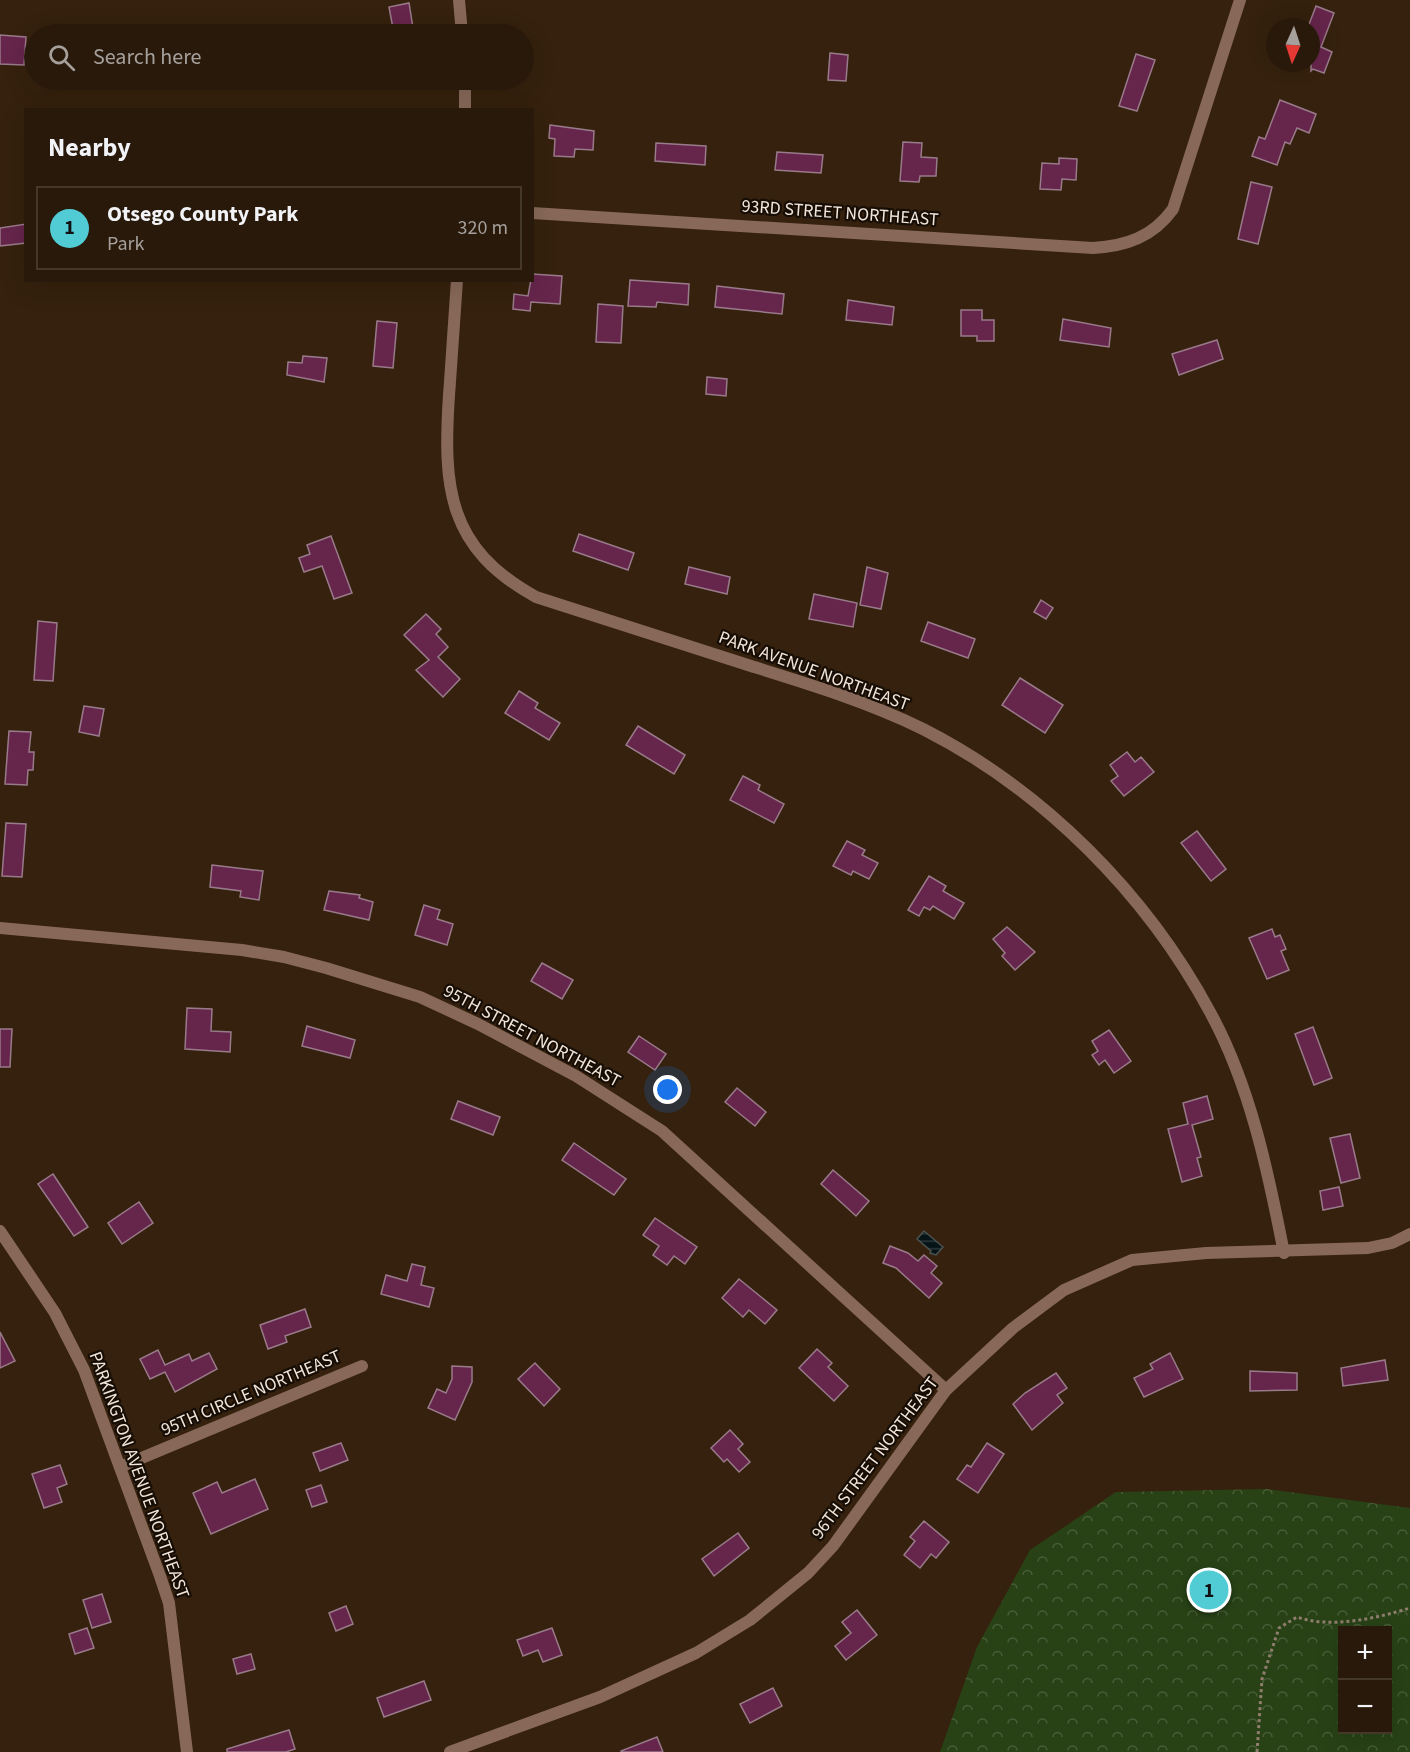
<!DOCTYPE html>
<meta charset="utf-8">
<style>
:root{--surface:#28190a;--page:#342618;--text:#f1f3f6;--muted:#a5a09c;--line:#44382b;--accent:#51ccd4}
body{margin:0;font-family:"Source Sans 3",sans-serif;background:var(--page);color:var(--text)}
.controls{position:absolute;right:18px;bottom:18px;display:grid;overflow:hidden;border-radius:0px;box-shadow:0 6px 24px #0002}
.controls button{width:54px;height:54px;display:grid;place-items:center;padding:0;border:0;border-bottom:2px solid var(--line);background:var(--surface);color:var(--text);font:30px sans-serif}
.compass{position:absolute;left:1266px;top:18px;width:54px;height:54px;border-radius:50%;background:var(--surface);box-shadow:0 6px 24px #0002;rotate:183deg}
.you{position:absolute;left:668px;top:1090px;width:21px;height:21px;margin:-15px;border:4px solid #fff;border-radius:50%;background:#1a73e8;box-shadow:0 0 0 9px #1a73e833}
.badge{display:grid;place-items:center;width:39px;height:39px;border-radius:50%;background:var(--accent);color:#111;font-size:20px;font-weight:700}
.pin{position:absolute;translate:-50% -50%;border:3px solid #fff;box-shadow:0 2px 6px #0006}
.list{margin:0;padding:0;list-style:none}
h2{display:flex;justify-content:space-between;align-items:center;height:78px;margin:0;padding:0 24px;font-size:26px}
h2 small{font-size:20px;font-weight:400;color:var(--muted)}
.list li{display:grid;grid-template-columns:39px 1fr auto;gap:18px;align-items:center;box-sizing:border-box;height:84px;margin:0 12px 12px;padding:0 12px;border:2px solid var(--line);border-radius:0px}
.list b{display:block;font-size:22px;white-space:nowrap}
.list p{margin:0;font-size:20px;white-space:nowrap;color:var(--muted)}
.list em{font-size:20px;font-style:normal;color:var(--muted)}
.icon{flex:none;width:33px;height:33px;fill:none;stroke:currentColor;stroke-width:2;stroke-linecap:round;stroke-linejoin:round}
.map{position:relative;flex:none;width:1410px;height:1752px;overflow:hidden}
.search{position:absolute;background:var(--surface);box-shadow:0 6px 24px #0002;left:24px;top:24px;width:510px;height:66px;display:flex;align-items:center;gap:15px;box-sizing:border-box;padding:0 21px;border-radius:33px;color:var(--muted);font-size:22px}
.panel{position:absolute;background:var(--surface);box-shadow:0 6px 24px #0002;left:24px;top:108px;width:510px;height:174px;border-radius:0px}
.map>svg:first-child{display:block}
.park{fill:url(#park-crowns);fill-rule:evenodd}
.water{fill:url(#water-rules);stroke:#4d5351;stroke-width:1.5}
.building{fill:#66254b;stroke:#997a8a;stroke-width:1.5}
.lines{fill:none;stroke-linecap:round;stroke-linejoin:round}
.path{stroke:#8f7e6e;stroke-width:3;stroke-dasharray:3 3;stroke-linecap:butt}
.minor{stroke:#886959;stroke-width:12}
.labels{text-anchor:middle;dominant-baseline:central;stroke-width:4.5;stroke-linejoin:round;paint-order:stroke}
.street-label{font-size:18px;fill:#f3e5d9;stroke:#160d05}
</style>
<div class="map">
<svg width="1410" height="1752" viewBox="0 0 1410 1752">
<defs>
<pattern id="park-crowns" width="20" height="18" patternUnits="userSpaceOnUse" patternTransform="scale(1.5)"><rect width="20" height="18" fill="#284216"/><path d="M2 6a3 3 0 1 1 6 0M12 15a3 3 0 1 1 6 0" fill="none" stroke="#485d37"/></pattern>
<pattern id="water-rules" width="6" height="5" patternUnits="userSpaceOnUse" patternTransform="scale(1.5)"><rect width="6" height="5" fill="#061417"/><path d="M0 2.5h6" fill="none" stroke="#2b3638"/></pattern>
</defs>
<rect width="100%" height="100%" fill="#35210d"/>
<path class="park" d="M1267,1489L1410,1508V1752H940L977,1647L1030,1550L1116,1492ZM1342,1630H1388V1730H1342Z"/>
<polygon class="water" points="924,1231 943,1247 936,1255 930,1253 931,1251 917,1239"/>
<g class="building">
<polygon points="409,3 414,34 394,34 389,7"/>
<polygon points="1316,6 1334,13 1321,47 1332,52 1324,73 1313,69 1311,71 1311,27 1308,27"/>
<polygon points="0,35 26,37 24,65 0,64"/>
<polygon points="830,53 848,55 846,81 828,80"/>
<polygon points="1136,54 1155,60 1137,111 1119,106"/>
<polygon points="1280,100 1316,114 1309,133 1297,128 1290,144 1285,142 1277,165 1252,156 1259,137 1265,139"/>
<polygon points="550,125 594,131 593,150 575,149 574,157 554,156 555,139 549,138"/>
<polygon points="903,142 922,143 921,157 937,158 936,176 920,176 919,182 900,181"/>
<polygon points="656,143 706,146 705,165 655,161"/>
<polygon points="777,152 823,155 821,173 775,170"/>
<polygon points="1059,158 1077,159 1076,180 1062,179 1061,190 1040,189 1042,163 1059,164"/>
<polygon points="1251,182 1272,187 1258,244 1238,239"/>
<polygon points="26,224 26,243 0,246 0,228"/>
<polygon points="532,274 562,276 560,304 531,302 530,311 513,309 514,294 528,296"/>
<polygon points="630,280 689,284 688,305 657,302 656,307 628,306"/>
<polygon points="717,286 784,294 782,314 715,307"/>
<polygon points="848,300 894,307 892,325 846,320"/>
<polygon points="598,304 623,306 621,343 596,342"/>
<polygon points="961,310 982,310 982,320 994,320 994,341 977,341 977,336 961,336"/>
<polygon points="1063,319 1111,328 1109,347 1060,340"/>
<polygon points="377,321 397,323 393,368 373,366"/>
<polygon points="1217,340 1223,359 1179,375 1172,354"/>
<polygon points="303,356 327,358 324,382 287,375 288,362 302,363"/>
<polygon points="707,377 727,379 726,396 706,394"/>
<polygon points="579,534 634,553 628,570 573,551"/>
<polygon points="331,536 352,593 334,599 322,566 304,572 299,558 310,554 307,545"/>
<polygon points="689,567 730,577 727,594 685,584"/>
<polygon points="867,567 888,573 881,609 860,605"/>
<polygon points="814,594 857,603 853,627 809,619"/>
<polygon points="1041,600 1053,608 1046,619 1034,612"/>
<polygon points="426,614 441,629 436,634 448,647 438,657 460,679 443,697 416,670 429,660 404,635"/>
<polygon points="38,621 57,623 53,681 34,680"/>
<polygon points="928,622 975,639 968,658 921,641"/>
<polygon points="1020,678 1063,705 1045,733 1002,705"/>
<polygon points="519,691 538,703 535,708 560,723 549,740 505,713"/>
<polygon points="84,706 104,709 99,736 79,732"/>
<polygon points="638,726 685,755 674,774 626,745"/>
<polygon points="9,731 31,732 29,752 34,752 33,770 28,770 27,785 5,784"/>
<polygon points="1127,752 1135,762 1141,757 1154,772 1124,796 1111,781 1118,776 1110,765"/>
<polygon points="743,776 760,785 758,790 784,804 774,823 730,800"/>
<polygon points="6,823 26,824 22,877 2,876"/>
<polygon points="1197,831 1226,869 1211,881 1181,843"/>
<polygon points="847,841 865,850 862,855 878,863 869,879 853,871 851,875 833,866"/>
<polygon points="212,865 263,871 259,900 240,897 241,891 210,887"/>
<polygon points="929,876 946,886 943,891 964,903 954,919 933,906 930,910 924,907 919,916 908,910"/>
<polygon points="329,891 360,895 359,898 373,902 369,920 324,910"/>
<polygon points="424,905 440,910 437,919 453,924 447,945 415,935"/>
<polygon points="1007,927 1035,952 1015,970 1002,956 1005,953 993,939"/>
<polygon points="1272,929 1275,937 1280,935 1286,949 1281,951 1289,970 1267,979 1249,938"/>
<polygon points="542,963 573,980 562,999 531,981"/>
<polygon points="187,1008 212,1009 211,1031 231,1032 230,1052 185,1049"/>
<polygon points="307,1026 355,1040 350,1058 302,1046"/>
<polygon points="1313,1027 1332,1078 1314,1085 1295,1034"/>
<polygon points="0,1029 12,1029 10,1067 0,1067"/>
<polygon points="1109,1030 1131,1061 1114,1073 1105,1060 1099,1065 1092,1055 1098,1051 1092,1041"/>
<polygon points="639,1036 666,1054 655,1070 628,1052"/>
<polygon points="737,1088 766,1112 755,1126 725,1102"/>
<polygon points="1207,1096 1213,1119 1192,1125 1201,1157 1197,1158 1202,1176 1182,1182 1168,1129 1188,1124 1183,1103"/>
<polygon points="458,1101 500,1117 493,1135 451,1119"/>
<polygon points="1350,1134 1360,1178 1341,1183 1330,1138"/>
<polygon points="574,1143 626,1179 614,1195 562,1160"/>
<polygon points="833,1170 869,1201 856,1216 821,1184"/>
<polygon points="53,1174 88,1227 74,1236 38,1184"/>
<polygon points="1339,1187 1343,1206 1323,1210 1320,1191"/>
<polygon points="139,1202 153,1223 122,1244 108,1223"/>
<polygon points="655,1218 697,1247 685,1264 674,1256 667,1265 653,1255 659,1246 643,1235"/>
<polygon points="890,1246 908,1253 918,1261 924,1255 937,1266 931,1273 942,1283 929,1298 896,1268 883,1263"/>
<polygon points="412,1264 425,1267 421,1285 434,1288 429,1307 381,1294 386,1275 407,1281"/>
<polygon points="739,1279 777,1310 765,1324 749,1310 743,1317 722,1298"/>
<polygon points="305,1309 311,1327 285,1336 287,1342 268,1349 260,1325"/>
<polygon points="0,1332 15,1361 0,1368"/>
<polygon points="817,1349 832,1363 828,1367 848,1386 834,1401 799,1368"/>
<polygon points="158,1350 165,1365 189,1354 192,1361 209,1353 217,1369 175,1392 165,1372 150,1379 140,1359"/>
<polygon points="1170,1353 1183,1379 1144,1397 1134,1378 1153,1369 1150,1364"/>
<polygon points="1385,1360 1388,1380 1343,1386 1341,1368"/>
<polygon points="535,1363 560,1389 544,1406 518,1379"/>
<polygon points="452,1366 472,1367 472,1382 455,1420 428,1408 437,1389 446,1393 452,1379"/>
<polygon points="1250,1371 1297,1373 1297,1390 1250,1391"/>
<polygon points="1056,1373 1067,1388 1057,1395 1063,1403 1032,1430 1013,1404 1025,1393"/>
<polygon points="730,1430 743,1444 738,1449 750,1462 739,1472 727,1459 724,1462 711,1448"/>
<polygon points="341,1443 348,1460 320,1471 313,1453"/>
<polygon points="987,1443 1004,1454 978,1493 957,1479 967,1465 971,1467"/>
<polygon points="60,1465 67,1484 57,1488 62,1502 44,1508 32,1474"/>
<polygon points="255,1479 268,1509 211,1534 193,1493 217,1482 222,1493"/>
<polygon points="321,1485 327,1502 312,1507 306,1490"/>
<polygon points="924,1521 949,1542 936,1558 931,1554 920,1568 904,1555 915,1541 910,1537"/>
<polygon points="738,1533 749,1548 714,1576 702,1559"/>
<polygon points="102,1594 111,1622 92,1628 83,1600"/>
<polygon points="346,1606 353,1624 336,1631 329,1613"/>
<polygon points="857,1610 877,1635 846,1660 835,1646 851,1633 842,1622"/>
<polygon points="87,1628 94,1648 75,1654 69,1634"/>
<polygon points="552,1628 562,1655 543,1662 538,1650 523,1656 517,1640"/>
<polygon points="251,1654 255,1669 237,1674 233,1659"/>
<polygon points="424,1681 431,1700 384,1717 377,1698"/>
<polygon points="773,1688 782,1706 750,1723 740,1704"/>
<polygon points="289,1730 295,1749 286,1752 227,1752 227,1749"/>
<polygon points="657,1737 663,1752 621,1752 621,1751"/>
</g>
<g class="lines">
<path class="path" d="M1257,1752L1262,1679L1279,1628L1297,1617C1331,1629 1377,1618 1410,1608"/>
<g class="minor">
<polyline points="459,0 462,34"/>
<polyline points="465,80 465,110"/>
<path d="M532,213L1093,248C1126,246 1153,237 1173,209L1240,0"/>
<path d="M457,280C454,319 452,357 449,395C443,487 447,548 536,597C608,620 679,643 751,666C809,684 868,702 923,729C1043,790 1146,893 1210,1012C1250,1085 1268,1171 1284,1253"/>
<polyline points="0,928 242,950 284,957 326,968 420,997 478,1024 576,1076 662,1131 946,1390"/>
<polyline points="0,1231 55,1313 84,1370 160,1576 169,1603 187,1752"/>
<polyline points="120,1467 362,1366"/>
<polyline points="450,1752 600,1697 696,1653 750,1620 808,1573 833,1546 946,1390 1013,1328 1064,1290 1132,1260 1206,1253 1368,1248 1392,1243 1410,1234"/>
</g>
</g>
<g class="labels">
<g class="street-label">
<text transform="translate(840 213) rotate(4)">93RD STREET NORTHEAST</text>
<text transform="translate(814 671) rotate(20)">PARK AVENUE NORTHEAST</text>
<text transform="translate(532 1036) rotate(28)">95TH STREET NORTHEAST</text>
<text transform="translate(251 1393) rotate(-23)">95TH CIRCLE NORTHEAST</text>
<text transform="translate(875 1458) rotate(-53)">96TH STREET NORTHEAST</text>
<text transform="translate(139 1475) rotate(70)">PARKINGTON AVENUE NORTHEAST</text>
</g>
</g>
</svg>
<div class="controls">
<button>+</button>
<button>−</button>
</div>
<svg class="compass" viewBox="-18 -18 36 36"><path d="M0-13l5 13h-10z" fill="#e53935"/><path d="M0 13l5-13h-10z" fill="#a5a09c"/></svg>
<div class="you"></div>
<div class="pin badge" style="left:1209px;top:1590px">1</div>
<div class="search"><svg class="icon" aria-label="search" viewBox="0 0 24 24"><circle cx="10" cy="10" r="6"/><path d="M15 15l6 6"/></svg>Search here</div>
<section class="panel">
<h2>Nearby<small></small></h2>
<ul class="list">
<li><span class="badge">1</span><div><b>Otsego County Park</b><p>Park</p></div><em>320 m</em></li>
</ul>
</section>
</div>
